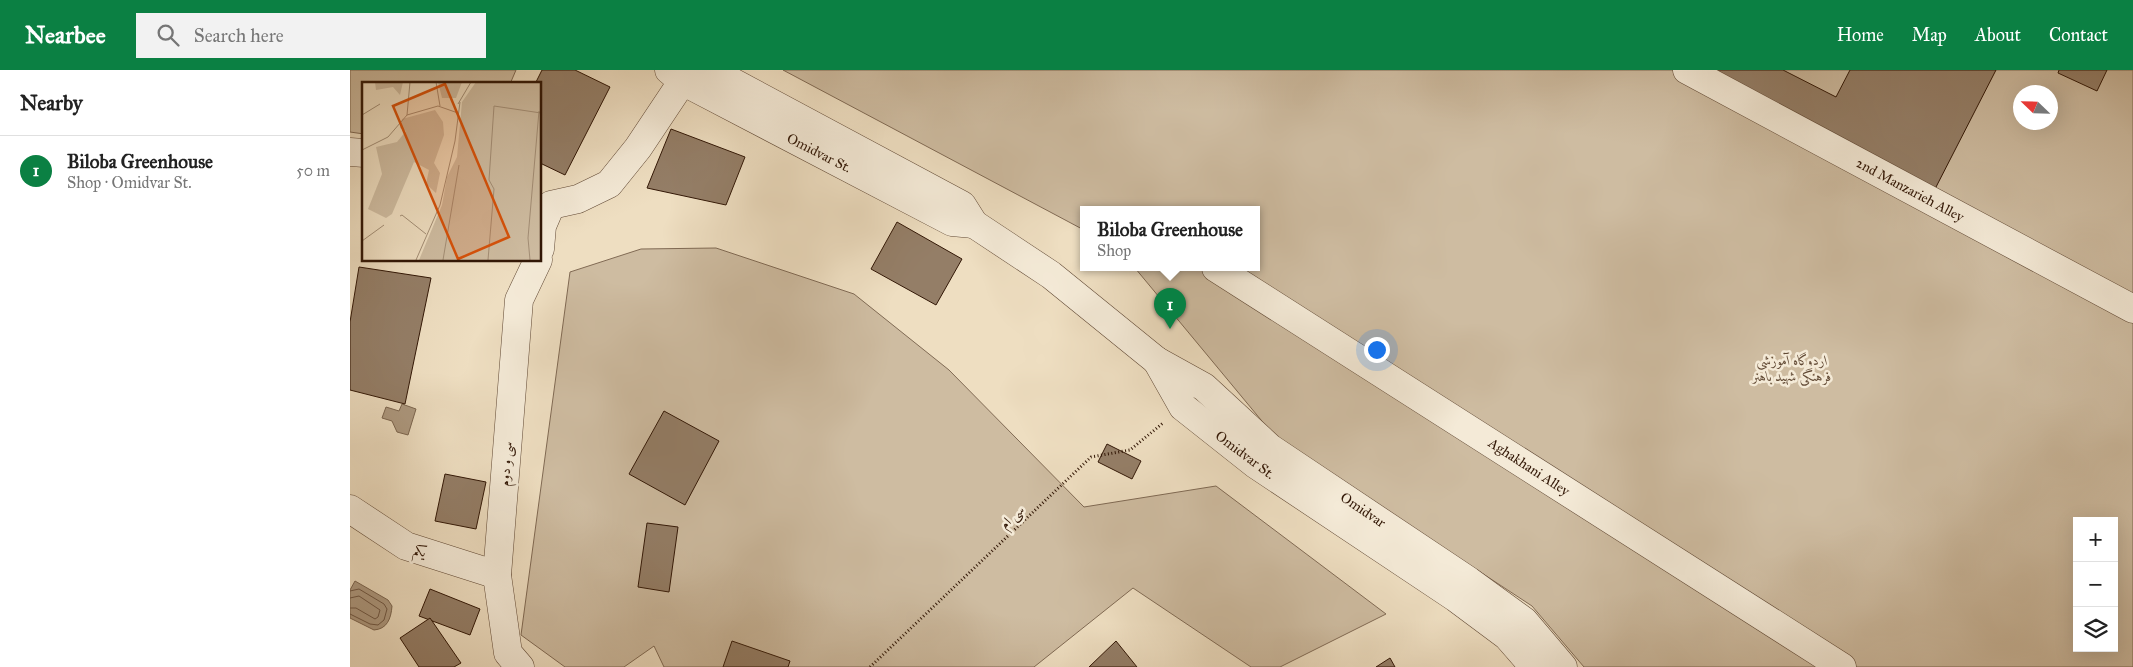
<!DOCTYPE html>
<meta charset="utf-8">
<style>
:root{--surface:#fff;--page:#f2f2f2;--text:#222;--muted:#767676;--line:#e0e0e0;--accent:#0b8043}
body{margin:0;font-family:"IM FELL Great Primer",Amiri,serif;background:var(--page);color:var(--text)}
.controls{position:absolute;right:15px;bottom:15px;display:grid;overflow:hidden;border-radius:0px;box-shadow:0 5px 20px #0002}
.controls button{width:45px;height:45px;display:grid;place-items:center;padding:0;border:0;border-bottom:1px solid var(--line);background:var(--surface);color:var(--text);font:25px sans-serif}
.compass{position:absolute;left:1663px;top:15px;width:45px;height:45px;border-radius:50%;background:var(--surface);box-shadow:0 5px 20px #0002;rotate:293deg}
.you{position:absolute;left:1026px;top:279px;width:18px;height:18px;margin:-12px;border:4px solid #fff;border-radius:50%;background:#1a73e8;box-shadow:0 0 0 8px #1a73e833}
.badge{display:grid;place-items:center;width:32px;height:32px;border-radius:50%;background:var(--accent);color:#fff;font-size:16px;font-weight:700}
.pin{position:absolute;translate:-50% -41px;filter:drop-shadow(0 1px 2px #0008)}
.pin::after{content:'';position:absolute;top:26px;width:18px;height:15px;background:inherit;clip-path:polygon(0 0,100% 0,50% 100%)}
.popup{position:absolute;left:730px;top:136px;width:180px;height:65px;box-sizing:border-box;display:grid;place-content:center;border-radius:0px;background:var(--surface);filter:drop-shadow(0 1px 4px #0005);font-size:16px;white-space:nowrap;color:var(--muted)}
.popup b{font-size:19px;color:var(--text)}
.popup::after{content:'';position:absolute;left:50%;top:100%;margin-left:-10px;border:10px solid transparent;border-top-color:var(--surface)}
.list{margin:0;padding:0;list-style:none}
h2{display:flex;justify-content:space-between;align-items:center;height:65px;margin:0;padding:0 20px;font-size:21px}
h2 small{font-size:16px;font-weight:400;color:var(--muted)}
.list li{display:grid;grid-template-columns:32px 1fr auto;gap:15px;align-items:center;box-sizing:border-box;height:70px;padding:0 20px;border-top:1px solid var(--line)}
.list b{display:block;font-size:19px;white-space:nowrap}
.list p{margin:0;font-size:16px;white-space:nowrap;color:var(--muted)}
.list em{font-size:16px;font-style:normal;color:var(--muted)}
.icon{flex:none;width:28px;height:28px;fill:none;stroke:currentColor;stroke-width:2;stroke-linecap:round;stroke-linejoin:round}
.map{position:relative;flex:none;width:1783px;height:597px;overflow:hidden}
header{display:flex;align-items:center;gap:30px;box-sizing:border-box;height:70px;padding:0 25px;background:var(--accent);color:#fff}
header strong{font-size:24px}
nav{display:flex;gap:28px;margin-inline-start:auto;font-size:18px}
.search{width:350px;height:45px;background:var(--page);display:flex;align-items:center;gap:12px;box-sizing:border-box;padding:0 18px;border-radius:0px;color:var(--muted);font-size:19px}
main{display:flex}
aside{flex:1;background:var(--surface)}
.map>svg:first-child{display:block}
.green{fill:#cebca1;stroke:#806a54;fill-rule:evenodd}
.water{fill:#ae9a81;stroke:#7c6650}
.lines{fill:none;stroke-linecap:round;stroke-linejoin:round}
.shore{stroke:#705844;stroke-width:1}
.building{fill:#947e67;stroke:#321706}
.minor-casing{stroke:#614935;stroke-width:29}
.path{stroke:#321706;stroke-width:3;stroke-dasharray:1 2.5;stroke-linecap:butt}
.minor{stroke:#f4ead7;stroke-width:28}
.labels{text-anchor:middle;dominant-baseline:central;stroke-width:5;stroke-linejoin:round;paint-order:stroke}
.street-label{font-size:14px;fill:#321706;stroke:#f4ead7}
.park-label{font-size:14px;font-style:italic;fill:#614934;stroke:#f4ead7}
.inset-road{fill:none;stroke:#a38e76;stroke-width:1}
.view{fill:#d6520b;fill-opacity:0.15;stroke:#d6520b;stroke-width:2.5}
.inset-edge{fill:none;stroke:#321706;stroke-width:2.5}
</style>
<header>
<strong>Nearbee</strong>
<div class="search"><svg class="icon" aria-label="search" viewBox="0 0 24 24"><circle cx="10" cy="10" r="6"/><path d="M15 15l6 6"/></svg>Search here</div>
<nav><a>Home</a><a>Map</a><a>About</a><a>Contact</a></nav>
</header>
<main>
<aside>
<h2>Nearby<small></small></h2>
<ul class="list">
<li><span class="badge">1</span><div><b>Biloba Greenhouse</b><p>Shop · Omidvar St.</p></div><em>50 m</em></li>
</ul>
</aside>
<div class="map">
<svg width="1783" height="597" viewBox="0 0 1783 597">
<rect width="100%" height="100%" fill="#eedec1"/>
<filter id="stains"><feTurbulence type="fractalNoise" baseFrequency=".004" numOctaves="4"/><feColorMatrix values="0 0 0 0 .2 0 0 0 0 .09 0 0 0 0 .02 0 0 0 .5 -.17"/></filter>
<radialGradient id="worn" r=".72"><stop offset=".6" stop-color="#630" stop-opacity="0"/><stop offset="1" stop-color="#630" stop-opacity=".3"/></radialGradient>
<g class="green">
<polygon points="0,0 166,0 160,14 14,14 14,64 0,62"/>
<path d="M433,0H1783V597H1234L1182,536L926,368L785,198H906V140H734V160ZM1670,22H1700V52H1670ZM1727,451H1764V578H1727Z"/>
<polygon points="366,178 504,224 599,300 734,437 866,416 1036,544 930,597 901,597 783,518 684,597 314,597 304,576 274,597 215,597 171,565 220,202 291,179"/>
</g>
<g class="water">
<polygon points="52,334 66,339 58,365 47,362 42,351 32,348 36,337 49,341"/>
<path d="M5,511L38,530L42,536C41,549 37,559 24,560L0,548V520Z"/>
</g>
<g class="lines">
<g class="shore">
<polyline points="0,521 9,519 34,534 37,539 34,550 28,555 20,554 0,544"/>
<polyline points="0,528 9,526 30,540 28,547 25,549 6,538 0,538"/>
</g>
</g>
<g class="building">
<polygon points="192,0 225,0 260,17 215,105 190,93 190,14 185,14"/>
<polygon points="1353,0 1433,0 1486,27 1500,0 1646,0 1585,119"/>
<polygon points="1709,0 1757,0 1747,21 1708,3"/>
<polygon points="321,59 395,87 376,135 297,118"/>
<polygon points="547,152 612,189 586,235 521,199"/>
<polygon points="9,197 81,208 55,334 0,320 0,252"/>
<polygon points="314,341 369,371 335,435 279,404"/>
<polygon points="757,374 791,391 782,409 748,392"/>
<polygon points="95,404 136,412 126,459 85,451"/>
<polygon points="297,453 328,457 319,522 288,517"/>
<polygon points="80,519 130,539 120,565 69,546"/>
<polygon points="80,548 111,593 104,597 69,597 50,568"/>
<polygon points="382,571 440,591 438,597 373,597"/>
<polygon points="766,571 787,597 739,597"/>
<polygon points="1040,588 1045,597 1026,597"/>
</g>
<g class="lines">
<g class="minor-casing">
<g id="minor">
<polyline points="319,0 332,11 602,152 624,154"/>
<polyline points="360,0 612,135 624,154 701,205 807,291 854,317 920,378 1119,511 1174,551 1213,597"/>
<polyline points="1337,0 1783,239"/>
<polyline points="0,82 14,83"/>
<polyline points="190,179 192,156 201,135 228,129 259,114 288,78 340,0"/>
<polyline points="866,198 1492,597"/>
<polyline points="807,291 833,337 905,394 1106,528 1157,566 1184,597"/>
<polyline points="0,439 56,476 147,505"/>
<polyline points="170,597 158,583 147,505 169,230 188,190"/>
</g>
</g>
<polyline class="path" points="520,597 741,387 780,380 813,353"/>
<use href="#minor" class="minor"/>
</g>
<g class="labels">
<g class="street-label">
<text transform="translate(469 83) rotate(27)">Omidvar St.</text>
<text transform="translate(1560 120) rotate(28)">2nd Manzarieh Alley</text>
<text transform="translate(895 385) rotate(37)">Omidvar St.</text>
<text transform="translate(156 394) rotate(-86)">سی و دوم</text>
<text transform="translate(1179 397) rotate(33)">Aghakhani Alley</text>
<text transform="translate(1013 440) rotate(34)">Omidvar</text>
<text transform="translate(662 447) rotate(-44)">سی ام</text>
<text transform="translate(70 481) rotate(18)">یکم</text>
</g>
<g class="park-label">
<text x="1442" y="290">اردوگاه آموزشی<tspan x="1442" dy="16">فرهنگی شهید باهنر</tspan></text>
</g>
</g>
<g transform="translate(12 12)">
<rect width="179" height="179" fill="#eedec1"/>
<path d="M13,0H41L38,13L31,5L14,8ZM76,0H100L94,16H80ZM114,0H179V178H57L80,123L85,95L95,75L100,20ZM73,28L81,40L82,53L72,81L78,91L74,111L64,102L67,88L52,80L30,132L24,136L6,127L20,92L14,65L35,60L44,49L38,46L40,37Z" fill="#cebca1"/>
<path class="inset-road" d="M74,0L78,24M96,22L109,0M0,33L18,22M45,33L48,0M0,68L26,55L45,33L76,24L96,31M38,134L40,133L64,152M0,159L22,143M54,178L78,123L93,59L98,20M81,178L97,83M126,178L132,107L127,98L132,24L179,31M168,178L166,156L177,29"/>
<path class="view" d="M83,2L147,155L96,177L31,24Z"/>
<rect width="179" height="179" class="inset-edge"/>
</g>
<rect width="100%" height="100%" filter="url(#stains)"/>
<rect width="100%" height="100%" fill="url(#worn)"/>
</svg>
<div class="controls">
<button>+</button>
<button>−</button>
<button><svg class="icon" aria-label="layers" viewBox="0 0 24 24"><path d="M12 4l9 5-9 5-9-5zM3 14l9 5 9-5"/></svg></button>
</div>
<svg class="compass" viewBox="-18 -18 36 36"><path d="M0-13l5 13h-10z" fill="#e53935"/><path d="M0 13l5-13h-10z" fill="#767676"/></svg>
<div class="you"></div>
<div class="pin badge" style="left:820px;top:259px">1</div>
<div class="popup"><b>Biloba Greenhouse</b>Shop</div>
</div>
</main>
